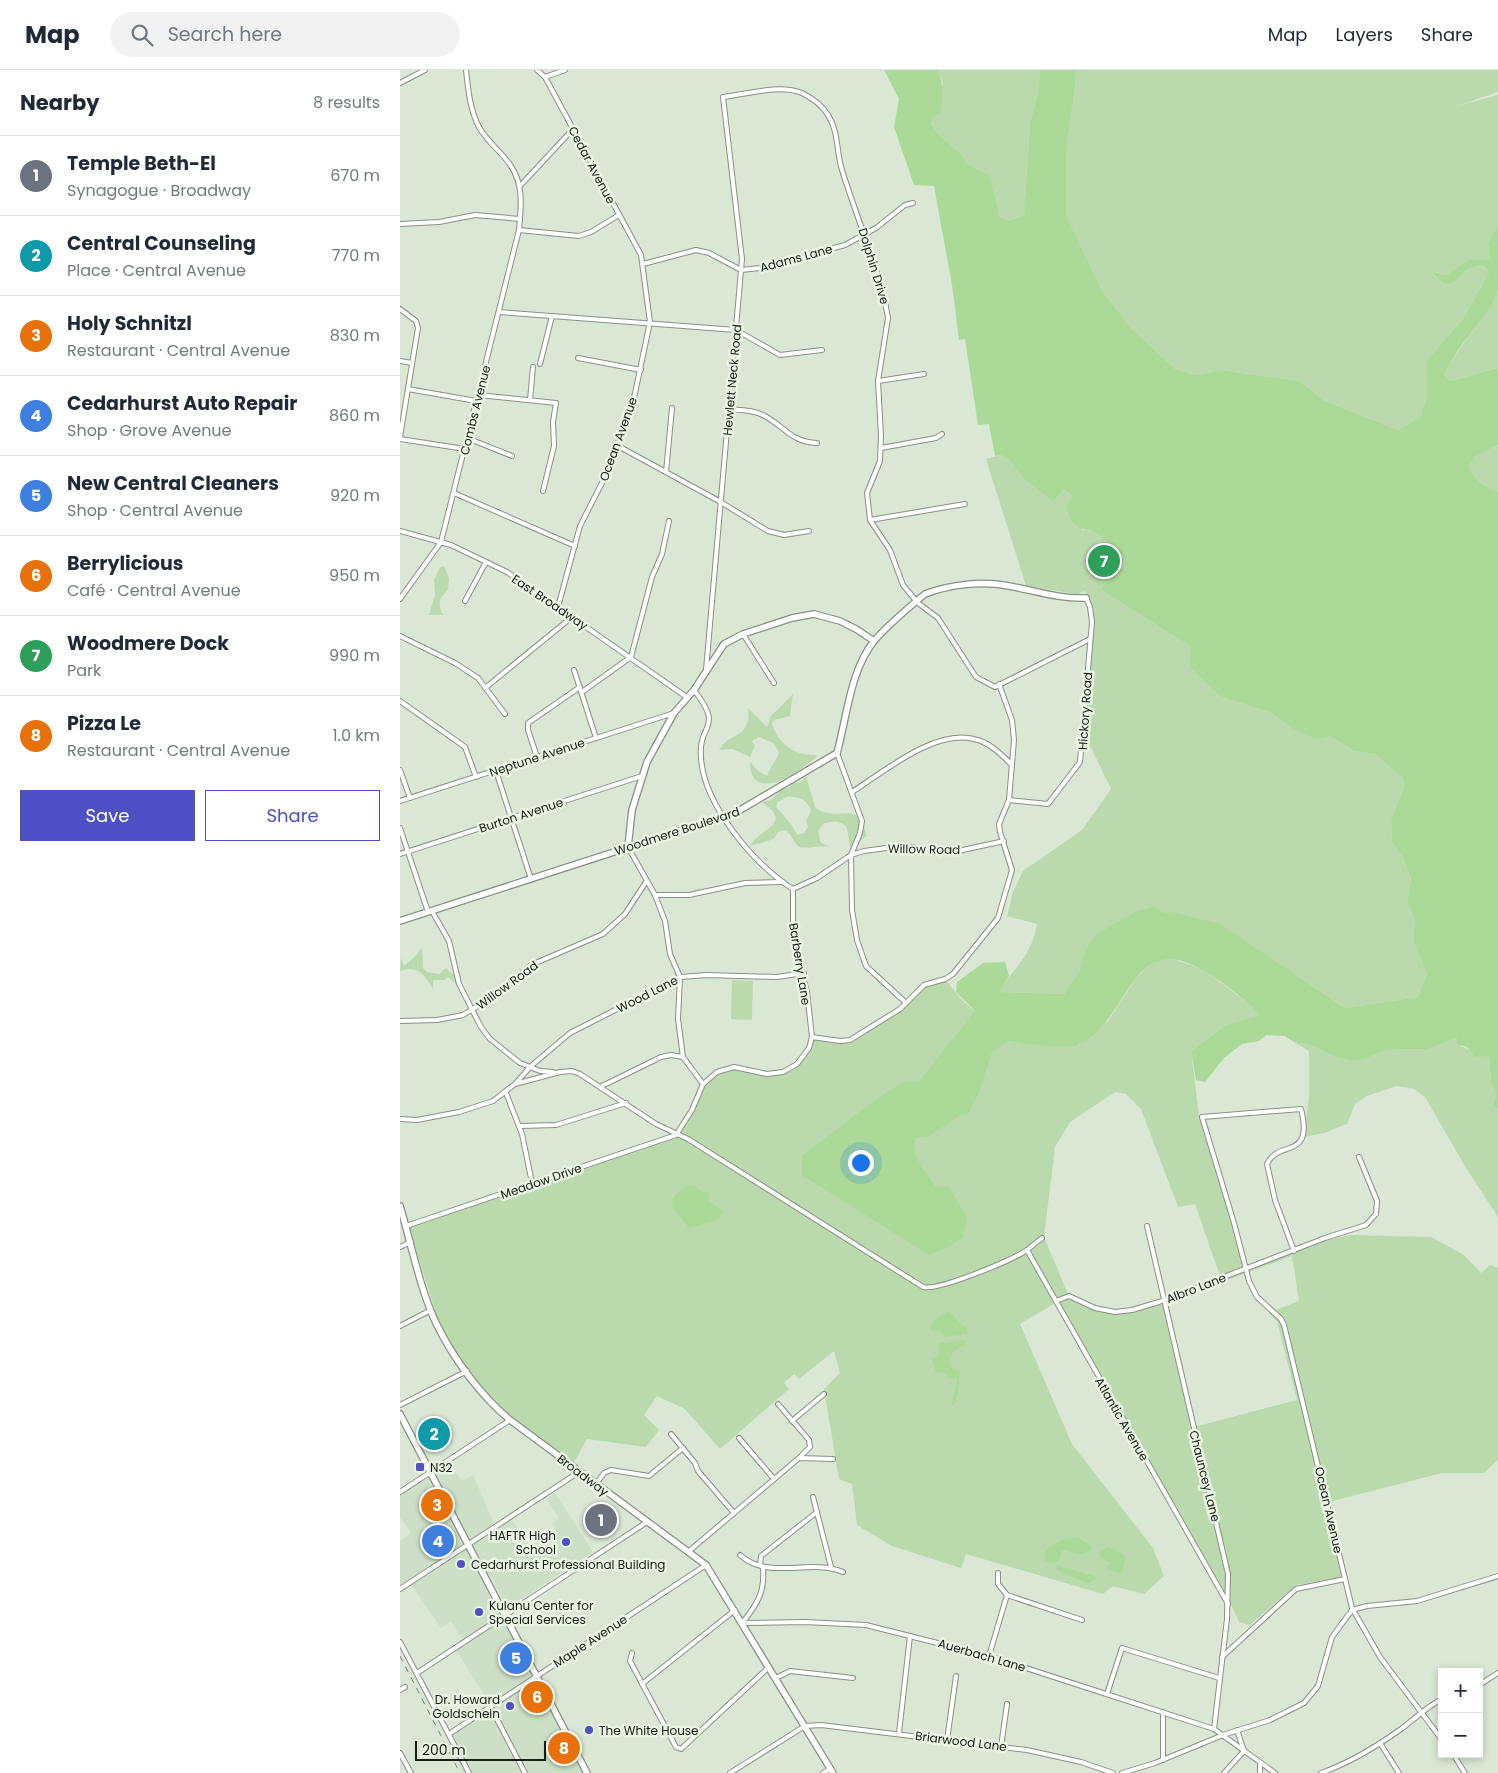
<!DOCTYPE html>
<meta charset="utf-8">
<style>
:root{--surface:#fff;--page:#f2f2f3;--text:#1f2937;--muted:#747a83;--line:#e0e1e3;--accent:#4f50c6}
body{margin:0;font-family:Poppins,sans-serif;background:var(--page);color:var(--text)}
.controls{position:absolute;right:15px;bottom:15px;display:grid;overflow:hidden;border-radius:0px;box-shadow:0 2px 8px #0003}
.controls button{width:45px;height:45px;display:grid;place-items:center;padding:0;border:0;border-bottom:1px solid var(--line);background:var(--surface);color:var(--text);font:25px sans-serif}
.scale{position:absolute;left:15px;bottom:12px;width:131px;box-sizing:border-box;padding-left:5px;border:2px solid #191d17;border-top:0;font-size:14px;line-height:18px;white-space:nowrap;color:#191d17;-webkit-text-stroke:4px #e7f5e2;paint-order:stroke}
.you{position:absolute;left:460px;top:1092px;width:18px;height:18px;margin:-12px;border:4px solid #fff;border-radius:50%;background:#1a73e8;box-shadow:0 0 0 8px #1a73e833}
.badge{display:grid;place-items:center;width:32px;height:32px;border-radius:50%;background:var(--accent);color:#fff;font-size:16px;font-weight:700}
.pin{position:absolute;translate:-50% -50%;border:2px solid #fff;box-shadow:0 1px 5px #0006}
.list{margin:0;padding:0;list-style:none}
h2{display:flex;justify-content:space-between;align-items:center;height:65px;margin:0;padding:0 20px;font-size:21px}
h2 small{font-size:16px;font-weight:400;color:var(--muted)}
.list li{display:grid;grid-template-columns:32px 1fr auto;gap:15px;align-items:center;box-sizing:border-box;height:80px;padding:0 20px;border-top:1px solid var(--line)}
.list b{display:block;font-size:19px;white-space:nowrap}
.list p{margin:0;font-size:16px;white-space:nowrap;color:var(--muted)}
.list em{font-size:16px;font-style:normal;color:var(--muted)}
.actions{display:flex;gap:10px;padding:15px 20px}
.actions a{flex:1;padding:11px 0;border:1px solid var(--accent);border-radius:0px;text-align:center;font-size:18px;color:var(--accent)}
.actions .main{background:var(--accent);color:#fff}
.icon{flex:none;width:28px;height:28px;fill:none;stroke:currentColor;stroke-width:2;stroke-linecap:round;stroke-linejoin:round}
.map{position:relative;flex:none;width:1098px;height:1703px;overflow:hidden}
header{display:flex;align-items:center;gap:30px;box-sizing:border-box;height:70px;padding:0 25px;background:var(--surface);border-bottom:1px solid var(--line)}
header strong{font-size:24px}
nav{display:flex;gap:28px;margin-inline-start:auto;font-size:18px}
.search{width:350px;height:45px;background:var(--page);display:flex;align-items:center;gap:12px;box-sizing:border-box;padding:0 18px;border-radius:28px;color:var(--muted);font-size:19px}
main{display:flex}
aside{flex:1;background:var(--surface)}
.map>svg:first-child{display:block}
.built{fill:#cddfc6}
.green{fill:#badaad;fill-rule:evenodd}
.water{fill:#abda98}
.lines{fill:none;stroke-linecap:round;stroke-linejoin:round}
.street-casing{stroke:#879382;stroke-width:6}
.secondary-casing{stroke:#879382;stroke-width:8}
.street{stroke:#fff;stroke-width:4}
.secondary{stroke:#fff;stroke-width:5.5}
.rail{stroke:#7b8478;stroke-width:1;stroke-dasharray:6 6;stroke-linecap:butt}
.poi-dot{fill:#4f50c6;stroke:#e7f5e2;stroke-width:2}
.labels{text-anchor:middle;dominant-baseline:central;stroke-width:5;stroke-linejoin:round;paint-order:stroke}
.street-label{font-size:12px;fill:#191d17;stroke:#e7f5e2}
.poi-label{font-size:12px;fill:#191d17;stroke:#e7f5e2;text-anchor:start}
</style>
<header>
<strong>Map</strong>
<div class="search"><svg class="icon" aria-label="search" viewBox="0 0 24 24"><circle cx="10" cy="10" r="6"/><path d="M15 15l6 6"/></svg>Search here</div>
<nav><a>Map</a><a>Layers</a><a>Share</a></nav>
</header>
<main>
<aside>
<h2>Nearby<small>8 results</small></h2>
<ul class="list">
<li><span class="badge" style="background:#6b7280">1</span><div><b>Temple Beth-El</b><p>Synagogue · Broadway</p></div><em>670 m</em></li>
<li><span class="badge" style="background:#0f9aa8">2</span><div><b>Central Counseling</b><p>Place · Central Avenue</p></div><em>770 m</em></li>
<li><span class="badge" style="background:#e8710a">3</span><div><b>Holy Schnitzl</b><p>Restaurant · Central Avenue</p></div><em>830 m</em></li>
<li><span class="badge" style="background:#3f7fe0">4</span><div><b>Cedarhurst Auto Repair</b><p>Shop · Grove Avenue</p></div><em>860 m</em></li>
<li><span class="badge" style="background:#3f7fe0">5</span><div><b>New Central Cleaners</b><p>Shop · Central Avenue</p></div><em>920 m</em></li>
<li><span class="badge" style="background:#e8710a">6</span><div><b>Berrylicious</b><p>Café · Central Avenue</p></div><em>950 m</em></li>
<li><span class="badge" style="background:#2e9e5b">7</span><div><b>Woodmere Dock</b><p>Park</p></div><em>990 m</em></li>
<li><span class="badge" style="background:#e8710a">8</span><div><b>Pizza Le</b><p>Restaurant · Central Avenue</p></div><em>1.0 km</em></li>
</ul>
<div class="actions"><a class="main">Save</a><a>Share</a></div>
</aside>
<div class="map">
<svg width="1098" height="1703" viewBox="0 0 1098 1703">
<rect width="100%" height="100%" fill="#dae7d5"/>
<polygon class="built" points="47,1392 62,1411 73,1405 95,1456 110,1447 131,1480 158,1464 152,1453 159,1448 146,1428 155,1423 193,1482 110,1536 106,1536 92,1507 86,1510 186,1703 63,1703 45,1665 91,1636 55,1578 64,1572 51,1551 41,1558 10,1513 0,1519 0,1471 11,1463 0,1447 0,1423"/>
<g class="green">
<polygon points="538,0 640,0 638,23 630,52 624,146 610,151 600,147 590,106 568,94 559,82 538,64 531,54 543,13"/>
<polygon points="677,0 1098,0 1098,22 1057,36 1098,25 1098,155 1088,173 1090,190 1069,189 1046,205 1033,201 1054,213 1068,199 1082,195 1089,202 1063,249 1026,291 1029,327 1020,347 998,360 925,331 899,311 821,300 797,305 775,299 731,258 701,219 666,147 666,85"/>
<path d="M1098,220V298L1050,311L1044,304C1060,275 1084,250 1098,220Z"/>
<path d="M1098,375V422C1085,417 1072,410 1069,396L1075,387Z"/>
<path d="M601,385L607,388L625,410L653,432L665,419L672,426L682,460H692L724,486L725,496L701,518L703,521L791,577L821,627L872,643L890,657L929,666L954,681L975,684L1003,708L1004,718L991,750L992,773L1003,787L1011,810L1007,833L1015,850L1013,871L1027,904L1018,927L945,938L890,901L773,889L803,899L849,934L861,946L824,956L791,981L799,1045L845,1196L890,1178L950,1165L1031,1167L1064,1185L1081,1203L1090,1195L1098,1198V1390L1084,1403H1042L925,1433L943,1507L896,1515L850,1555L839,1552L827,1526L657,1232L620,1254L672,1374L753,1478L764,1506L744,1524L713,1516L703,1524L566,1484L561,1498L492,1476L457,1455L452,1414L439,1409L424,1319L440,1303L434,1281L399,1309L394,1304L384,1313L389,1319L320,1379L285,1339L257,1326L244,1345L259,1360L246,1377L187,1369L172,1396L103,1344L91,1331L48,1271L39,1253L9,1157L276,1065C286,1049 303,1010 319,1002C328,997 335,998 345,999C384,1006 394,1005 412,967L450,970L500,939L518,920L532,912L545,909L561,929L608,971L642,975H679L708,951L736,908L749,895L772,843L762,842L685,880L679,901L664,924L598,922C615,897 632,885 637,854L607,846L613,822L623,801L682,760L711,719L684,663L692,555L690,529L684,521L677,524L626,516L586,389ZM715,1022L726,1024L741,1039L778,1137L795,1134L822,1212L892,1186L899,1231L868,1243L877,1251L897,1330L794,1357L762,1232L714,1244L703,1242L676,1231L668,1224L644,1167L655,1077L670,1052Z"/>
<path d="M44,496L49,508L48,520C38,528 38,535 43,545H29L35,525L34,510L40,497Z"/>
<path d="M393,624L390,646L374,650L372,654C379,676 396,686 418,685C404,700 350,737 350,692L358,701L367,706C370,697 376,692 379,682L373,673L359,667L352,671L355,676L350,687L332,679L319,680C330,661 352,669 348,638L367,657L371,646Z"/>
<path d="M406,706L415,737C431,751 448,737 460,748C465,753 464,760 467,766L450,777L447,758C441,750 432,751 423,754L418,761L421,773L431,777C421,774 404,781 398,776C393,771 391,763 385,760L378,762L374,769L350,776L355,769L373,755L376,748L373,741L362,732L371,730L381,720L390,717L392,712L400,713ZM386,727C397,726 408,729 411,741L406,751L408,757L404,763L397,765C394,756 382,744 376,737L378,732Z"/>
<path d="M22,877L23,898L27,902L39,904L46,898L55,906L56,914L48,907L44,910H33V919C24,904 18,895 0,901L1,888L4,896L17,885Z"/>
<polygon points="332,910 353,911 352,950 331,949"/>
<polygon points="1057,968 1061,976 1081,985 1089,986 1091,1013 1096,1024 1093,1036 1098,1039 1098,1147 1066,1098 1025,1027 1014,1019 997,1016 967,1026 955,1034 947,1054 924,1063 904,1067 909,1026 909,981 894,972 910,975 933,986 966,989 986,980 1028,979"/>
</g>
<g class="water">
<path d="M484,0H538C544,15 543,27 540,43L533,47L531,54L538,64L559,82L568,94L590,106L600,147L610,151L624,145L630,52L638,23L640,0H677L666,85V146L701,219L731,258L775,299L797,305L821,300L899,311L925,331L998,360L1020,347L1028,327L1026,291L1063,249L1089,202L1082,195L1068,199L1054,213L1045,214L1031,201L1046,205L1069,189L1090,190L1088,173L1098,155V220L1090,238L1058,280L1044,304L1050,311L1098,298V375L1075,387L1069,396C1072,410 1086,417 1098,422V1039L1093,1036L1096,1024L1091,1013L1089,986L1075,987L1067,977L1057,974V968L1028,979L986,980L966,989L951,990L933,986L910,975L894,972L885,966L866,965L859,971L842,974L824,988L805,1012L796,1010L791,981L824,956L860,945C842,926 798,890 771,889C757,888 744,897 736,908C718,931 707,960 680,974C669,980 622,973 608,971L592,982L580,1020L568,1044L560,1045L528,1067L515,1068C510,1084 526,1102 535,1116L549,1117L567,1148L563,1167L549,1177L529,1185L402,1105V1086L464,1038L501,1013L519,1011L575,941L556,922L557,912L583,893L605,892L609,906L599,922L664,924L679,901L685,880L697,864L737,841L754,837L762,842L776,843L820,854L945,938L1018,927L1027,904L1013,871L1015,850L1007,833L1011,810L1003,787L992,773L991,750L1004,718L1003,708L975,684L954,681L929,666L915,669L890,657L872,643L821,627L790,597L791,577L703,521L701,518L725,496L724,486L692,460C678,461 670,452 667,438L672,426L665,419L653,432L625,410L607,388L601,385L595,386L589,354L578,355L565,269L559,270L552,215L534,116L514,115L494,57L499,29Z"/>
<path d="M288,1116H295L301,1121L309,1123L308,1131L323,1141L318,1150L289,1158C277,1141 259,1132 288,1116Z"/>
<path d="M547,1241C555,1243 557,1254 566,1257L568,1264L545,1267L540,1261H532L530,1258L531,1252Z"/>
<polygon points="566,1270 565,1274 554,1281 549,1288 552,1298 560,1302 558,1324 555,1334 551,1336 558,1309 550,1308 543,1302 536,1303 532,1290 540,1285 537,1276 541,1273"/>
<path d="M679,1468L690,1475L691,1479C682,1489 673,1482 662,1480L659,1491L650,1493L644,1490L645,1482L649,1477L663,1469Z"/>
<polygon points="707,1477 714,1479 725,1487 722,1504 708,1499 707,1496 711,1493 701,1488 700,1482"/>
<polygon points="656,1495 697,1507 690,1513 686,1513 657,1500"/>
</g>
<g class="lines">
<g class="street-casing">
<g id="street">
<polyline points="137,0 145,7 241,185 250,252 234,328 207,403 180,456 158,537"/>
<polyline points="145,7 165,0"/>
<polyline points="0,13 25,0"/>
<polyline points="120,116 173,59"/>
<polyline points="0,154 39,152 75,145 120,149"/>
<polyline points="119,160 179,166 191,162 219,145"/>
<polyline points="243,194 296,180 309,183 341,200 360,198 445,175 476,158 505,135 513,133"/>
<polyline points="0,239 16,251 18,258 0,367"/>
<polyline points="99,242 336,260 380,285 422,280"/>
<polyline points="178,288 241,300"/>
<polyline points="0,291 12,293"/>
<polyline points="140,294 152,246"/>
<polyline points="478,311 524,304"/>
<polyline points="8,319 76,331"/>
<polyline points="79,325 156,333 153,352 154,376 143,421"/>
<polyline points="130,330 133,297"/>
<path d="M329,339C341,340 354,340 365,346C385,357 391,372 417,373"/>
<polyline points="67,368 112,386"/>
<polyline points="0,369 65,379"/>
<polyline points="218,376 319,431 368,461 384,465 409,461"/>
<polyline points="481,378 536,368 542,364"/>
<polyline points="266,402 272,338"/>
<polyline points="54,423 175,476"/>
<polyline points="470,450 565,434"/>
<polyline points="0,461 51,475 107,502 288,628"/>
<path d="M0,529L41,472L119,160C121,137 124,116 111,96C102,82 87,72 79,57C70,40 68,19 66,0"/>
<polyline points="65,531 86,492"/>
<polyline points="343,564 374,613"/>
<polyline points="0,566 55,593 78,608 105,644"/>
<polyline points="174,600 196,668"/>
<path d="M306,600L342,189L323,27C347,24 379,14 402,23C412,28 422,35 428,45C439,62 436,81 442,100C455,142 472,183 484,226L488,248L478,311L481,366L480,391L467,423L470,450L490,480L503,515L518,533L538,548L576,607L595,617L690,569"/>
<polyline points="85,618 172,547"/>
<path d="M294,620C325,660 298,652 301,687C303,734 355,796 393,819"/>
<polyline points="182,622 231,587 252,507 262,484 269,451"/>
<polyline points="0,631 65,677 76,707"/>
<polyline points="437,683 462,751 460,763 451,785 452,840 457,870 466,896 505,932"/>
<polyline points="137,687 128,660 128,653 180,617"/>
<polyline points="0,700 10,728"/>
<polyline points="96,701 131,809"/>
<path d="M452,722C484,702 534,659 574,669C589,672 601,684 612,695"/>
<polyline points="609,730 648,734 680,692 692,552 690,537 686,528"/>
<polyline points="0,731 274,643"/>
<polyline points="0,758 28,842"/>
<polyline points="228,777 255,825 265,851 270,884 280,907 278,949 283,987 303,1014"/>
<polyline points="0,784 242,706"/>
<polyline points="393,819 417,808 451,785 464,781 501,776 558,781 604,771"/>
<polyline points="255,825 289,825 345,813 381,812"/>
<polyline points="32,841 49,871 59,914 81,957 90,969 120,993 140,1001 153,1002"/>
<polyline points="0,951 37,950 63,945 96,925 131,895 203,864 225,844 246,812"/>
<polyline points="412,967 440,971 450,970 500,939 524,915 545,909 553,904 598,848 612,800 600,762 599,754 609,730 614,670 612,650 599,614"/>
<polyline points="115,1014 131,996 170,963 280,907 307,905 377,907 404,903"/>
<polyline points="202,1016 261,987 271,985 283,987"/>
<polyline points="106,1023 122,1064 132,1113"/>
<path d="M0,1049L17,1050L59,1042L93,1031L115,1014L160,1002L172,1001L180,1004L256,1054L288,1069L523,1217C539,1221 612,1190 627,1180"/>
<polyline points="120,1056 156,1055 226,1033"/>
<polyline points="276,1065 292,1040 303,1014 317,1002 334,997 367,1004 383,1002 397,994 409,978 412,967 407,922 393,867 393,819"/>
<polyline points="6,1156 276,1065"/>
<polyline points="747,1156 828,1504 827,1549 814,1659"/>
<polyline points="642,1168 627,1180 828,1534"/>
<polyline points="0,1177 11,1172"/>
<path d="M894,1181L875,1130L867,1094C878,1069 914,1091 901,1039L802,1047L834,1153L849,1211L857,1227L881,1249L884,1255L952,1538L980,1587L1042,1670"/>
<polyline points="656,1231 669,1226 695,1238 715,1242 732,1240 759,1232 925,1168 966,1155 976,1144 977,1131 959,1087"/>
<polyline points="0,1256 31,1240"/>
<polyline points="378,1334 409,1370 410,1377 399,1388"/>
<polyline points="0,1335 67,1301"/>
<polyline points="392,1351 424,1324"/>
<polyline points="271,1364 295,1393 298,1401 334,1443"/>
<polyline points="339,1368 374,1409"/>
<polyline points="196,1414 204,1403 211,1400 249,1406 283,1378"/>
<polyline points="0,1422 110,1350"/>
<polyline points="413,1427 431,1497"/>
<polyline points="288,1482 399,1388 433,1389"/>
<path d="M340,1485C369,1511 409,1488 443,1502"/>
<polyline points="360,1495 361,1486 417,1442"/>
<polyline points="598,1503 598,1514 607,1525 682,1550"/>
<polyline points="0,1519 179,1402"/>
<polyline points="342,1553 405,1552 466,1555 589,1586 814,1659 875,1703"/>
<path d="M342,1553C357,1535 365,1522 363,1498"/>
<polyline points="0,1572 69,1703"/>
<polyline points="232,1583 230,1591 276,1677 281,1679 369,1597"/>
<polyline points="589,1586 607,1525"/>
<polyline points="822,1587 896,1519 945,1509"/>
<polyline points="17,1603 247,1452"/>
<polyline points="376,1608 390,1601 453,1608"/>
<polyline points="242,1614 335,1540"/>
<polyline points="1079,1615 1098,1603"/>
<polyline points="0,1620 5,1617"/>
<polyline points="707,1624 722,1578 819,1608"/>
<polyline points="90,1636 125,1703"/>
<polyline points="837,1660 844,1681"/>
<polyline points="499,1663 510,1566"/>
<polyline points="49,1664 306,1495"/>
<polyline points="547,1670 556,1606"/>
<polyline points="980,1673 999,1703"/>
<polyline points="601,1677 607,1634"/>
<polyline points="0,1683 11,1703"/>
<polyline points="1053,1684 1065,1703"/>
<polyline points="763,1690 763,1642"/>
<polyline points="860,1694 860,1703"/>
<polyline points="330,1703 405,1656 421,1655 627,1680 681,1692 713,1703"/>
<polyline points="423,1703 430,1699"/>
<polyline points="722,1703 755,1693 823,1665 870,1650 904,1633 918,1616 932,1567 952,1540 967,1536 1017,1531 1098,1506"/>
<polyline points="824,1703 844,1681"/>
<path d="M921,1703C949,1693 976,1677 1001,1659C1015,1649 1026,1637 1042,1629"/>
</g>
</g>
<g class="secondary-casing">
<g id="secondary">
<polyline points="228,777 232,740 247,692 274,643 294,620 324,574 343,564 392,548 414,544 440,551 456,559 474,571"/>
<path d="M0,851L335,743L437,683C447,647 450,601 474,571C489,554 508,538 525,524C551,514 582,511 609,516C636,521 659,529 686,528"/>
<path d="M0,1136C11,1173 20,1219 36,1253C53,1288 80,1325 110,1350L306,1495L433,1703"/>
<polyline points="0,1344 187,1703"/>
</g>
</g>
<use href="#street" class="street"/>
<use href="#secondary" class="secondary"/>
<polyline class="rail" points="0,1586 60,1703"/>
</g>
<g class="poi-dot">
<rect x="15" y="1392" width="10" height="10" rx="2.5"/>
<circle cx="166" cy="1472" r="5"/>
<circle cx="61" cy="1494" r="5"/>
<circle cx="79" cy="1542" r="5"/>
<circle cx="110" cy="1636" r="5"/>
<circle cx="189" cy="1660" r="5"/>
</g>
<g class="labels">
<g class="street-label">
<text transform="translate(192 95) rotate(62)">Cedar Avenue</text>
<text transform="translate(396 188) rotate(-15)">Adams Lane</text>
<text transform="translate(474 196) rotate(73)">Dolphin Drive</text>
<text transform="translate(332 310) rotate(-85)">Hewlett Neck Road</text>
<text transform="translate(75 340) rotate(-76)">Combs Avenue</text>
<text transform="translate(218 369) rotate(-70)">Ocean Avenue</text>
<text transform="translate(150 532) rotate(34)">East Broadway</text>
<text transform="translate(685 641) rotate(-86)">Hickory Road</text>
<text transform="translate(137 687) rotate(-18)">Neptune Avenue</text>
<text transform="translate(121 745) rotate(-18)">Burton Avenue</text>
<text transform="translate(277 761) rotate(-18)">Woodmere Boulevard</text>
<text transform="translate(524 779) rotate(1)">Willow Road</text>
<text transform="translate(400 894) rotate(81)">Barberry Lane</text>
<text transform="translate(107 915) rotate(-36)">Willow Road</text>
<text transform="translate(247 924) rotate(-27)">Wood Lane</text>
<text transform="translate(141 1111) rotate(-19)">Meadow Drive</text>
<text transform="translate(796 1218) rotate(-21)">Albro Lane</text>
<text transform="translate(722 1349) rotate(60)">Atlantic Avenue</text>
<text transform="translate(183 1405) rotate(37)">Broadway</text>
<text transform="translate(805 1406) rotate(76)">Chauncey Lane</text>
<text transform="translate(929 1440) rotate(77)">Ocean Avenue</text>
<text transform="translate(190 1571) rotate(-33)">Maple Avenue</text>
<text transform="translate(582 1585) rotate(16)">Auerbach Lane</text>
<text transform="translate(561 1671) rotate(7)">Briarwood Lane</text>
</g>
<g class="poi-label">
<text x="30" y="1397">N32</text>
<text x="156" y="1465" text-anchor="end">HAFTR High<tspan x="156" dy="14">School</tspan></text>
<text x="71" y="1494">Cedarhurst Professional Building</text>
<text x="89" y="1535">Kulanu Center for<tspan x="89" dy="14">Special Services</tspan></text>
<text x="100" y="1629" text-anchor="end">Dr. Howard<tspan x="100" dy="14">Goldschein</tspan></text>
<text x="199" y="1660">The White House</text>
</g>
</g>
</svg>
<div class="controls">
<button>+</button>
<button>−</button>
</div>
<div class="scale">200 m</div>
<div class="you"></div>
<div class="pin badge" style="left:201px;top:1450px;background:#6b7280">1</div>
<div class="pin badge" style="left:34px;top:1364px;background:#0f9aa8">2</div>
<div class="pin badge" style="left:37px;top:1435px;background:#e8710a">3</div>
<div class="pin badge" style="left:38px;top:1471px;background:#3f7fe0">4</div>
<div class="pin badge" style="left:116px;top:1588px;background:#3f7fe0">5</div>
<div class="pin badge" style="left:137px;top:1627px;background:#e8710a">6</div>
<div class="pin badge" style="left:704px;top:491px;background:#2e9e5b">7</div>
<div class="pin badge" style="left:164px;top:1678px;background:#e8710a">8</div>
</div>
</main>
